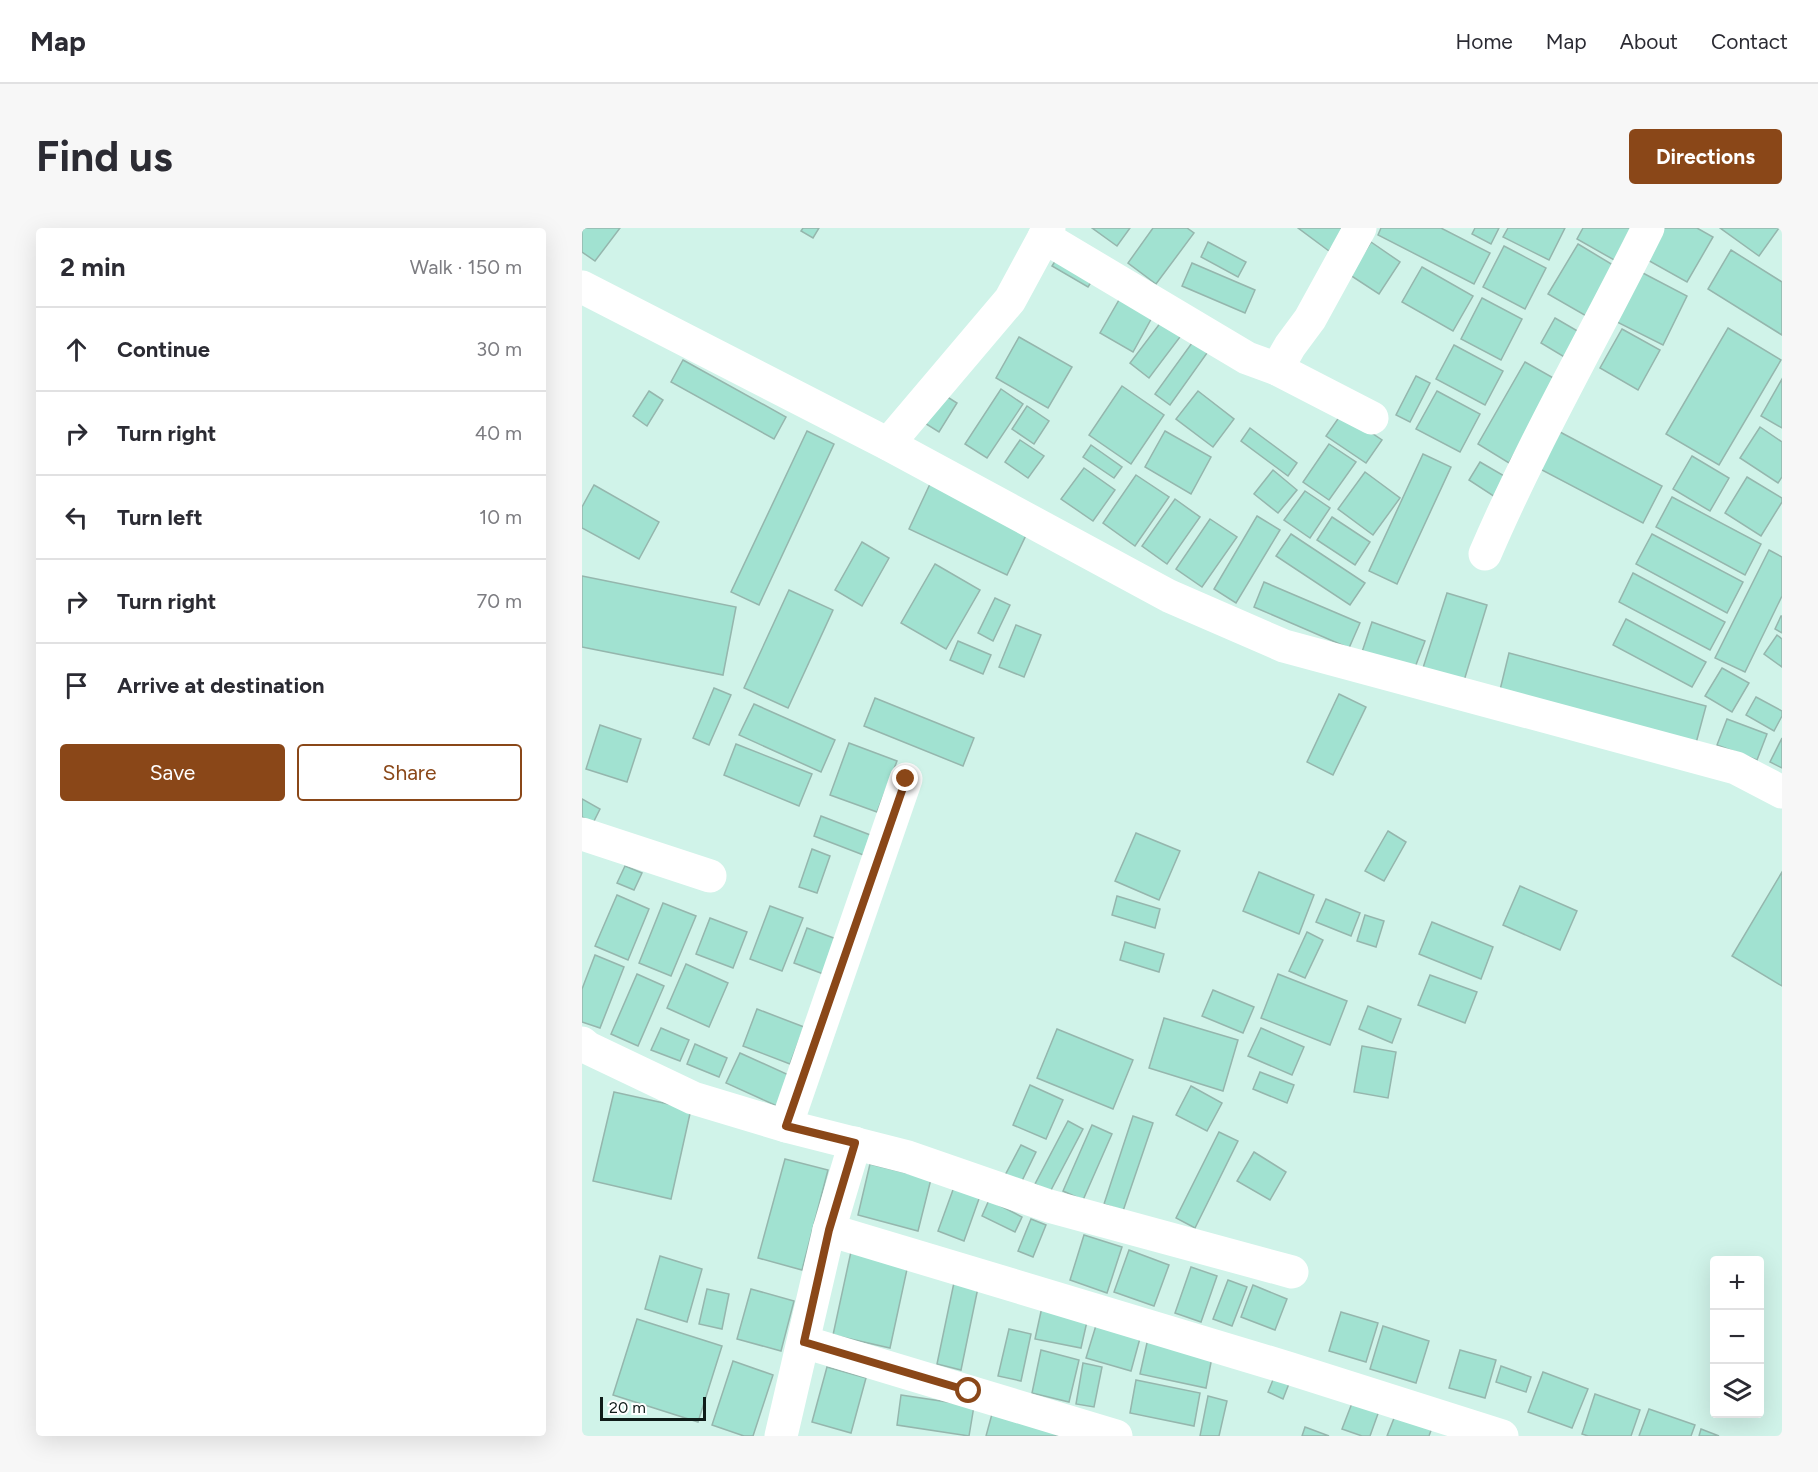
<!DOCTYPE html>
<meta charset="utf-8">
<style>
:root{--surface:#fff;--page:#f7f7f7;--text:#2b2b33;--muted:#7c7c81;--line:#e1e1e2;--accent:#8a4718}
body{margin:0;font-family:Figtree,sans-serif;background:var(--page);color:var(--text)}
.controls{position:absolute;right:18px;bottom:18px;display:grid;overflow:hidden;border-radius:6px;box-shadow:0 6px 24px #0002}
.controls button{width:54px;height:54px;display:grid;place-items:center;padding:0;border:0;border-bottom:2px solid var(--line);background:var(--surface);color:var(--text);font:30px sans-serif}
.scale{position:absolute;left:18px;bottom:15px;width:106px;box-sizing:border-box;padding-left:6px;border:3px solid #0f1c19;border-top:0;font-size:16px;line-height:21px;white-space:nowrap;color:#0f1c19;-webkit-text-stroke:4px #fff;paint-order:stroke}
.stop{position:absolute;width:18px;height:18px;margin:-14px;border:4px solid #8a4718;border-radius:50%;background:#fff}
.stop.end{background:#8a4718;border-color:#fff;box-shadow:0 2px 6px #0008}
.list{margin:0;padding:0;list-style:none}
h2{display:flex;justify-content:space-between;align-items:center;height:78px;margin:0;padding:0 24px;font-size:26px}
h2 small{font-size:20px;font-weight:400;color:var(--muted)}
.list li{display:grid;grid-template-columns:39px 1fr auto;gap:18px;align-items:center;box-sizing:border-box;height:84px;padding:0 24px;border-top:2px solid var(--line)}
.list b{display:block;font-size:22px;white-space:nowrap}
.list em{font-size:20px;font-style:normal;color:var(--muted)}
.actions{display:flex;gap:12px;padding:18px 24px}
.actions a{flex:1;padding:14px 0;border:2px solid var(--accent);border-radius:6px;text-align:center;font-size:21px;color:var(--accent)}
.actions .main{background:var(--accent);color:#fff}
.icon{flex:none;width:33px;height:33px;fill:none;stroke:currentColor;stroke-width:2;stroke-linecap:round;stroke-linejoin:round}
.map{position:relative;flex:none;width:1200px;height:1208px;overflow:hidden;border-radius:6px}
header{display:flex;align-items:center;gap:36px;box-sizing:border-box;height:84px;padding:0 30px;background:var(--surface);border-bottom:2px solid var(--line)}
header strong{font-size:28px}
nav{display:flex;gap:33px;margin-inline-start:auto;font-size:21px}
.intro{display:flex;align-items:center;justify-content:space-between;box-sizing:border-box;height:144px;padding:0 36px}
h1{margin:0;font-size:42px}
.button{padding:15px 27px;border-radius:6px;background:var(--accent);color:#fff;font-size:21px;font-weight:700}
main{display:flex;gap:36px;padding:0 36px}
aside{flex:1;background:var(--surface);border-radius:6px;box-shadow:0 6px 24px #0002}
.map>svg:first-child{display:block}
.building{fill:#a1e2d1;stroke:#95b6ad;stroke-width:1.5}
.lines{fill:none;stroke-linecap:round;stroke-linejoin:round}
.minor{stroke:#fff;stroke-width:33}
.route{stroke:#8a4718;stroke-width:8}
</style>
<header>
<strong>Map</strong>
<nav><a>Home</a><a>Map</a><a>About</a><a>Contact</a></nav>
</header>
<div class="intro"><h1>Find us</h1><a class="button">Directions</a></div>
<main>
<aside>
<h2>2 min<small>Walk · 150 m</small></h2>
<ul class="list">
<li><svg class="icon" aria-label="ahead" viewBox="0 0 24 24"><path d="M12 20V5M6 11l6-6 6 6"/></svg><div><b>Continue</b></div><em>30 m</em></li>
<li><svg class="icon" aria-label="right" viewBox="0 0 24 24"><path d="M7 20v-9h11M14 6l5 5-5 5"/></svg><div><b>Turn right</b></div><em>40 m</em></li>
<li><svg class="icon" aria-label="left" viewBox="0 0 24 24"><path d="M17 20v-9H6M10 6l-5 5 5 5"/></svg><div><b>Turn left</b></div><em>10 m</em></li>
<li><svg class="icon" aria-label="right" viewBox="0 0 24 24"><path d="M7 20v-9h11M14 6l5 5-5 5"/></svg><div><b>Turn right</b></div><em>70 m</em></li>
<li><svg class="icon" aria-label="arrive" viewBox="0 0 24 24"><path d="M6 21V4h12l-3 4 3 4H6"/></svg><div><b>Arrive at destination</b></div></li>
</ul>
<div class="actions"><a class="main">Save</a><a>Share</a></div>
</aside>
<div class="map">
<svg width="1200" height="1208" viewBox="0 0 1200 1208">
<rect width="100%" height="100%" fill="#d0f3e9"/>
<g class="building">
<polygon points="2,0 38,0 13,33 0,24 0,3"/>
<polygon points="221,0 237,0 231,10 219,3"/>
<polygon points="510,0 548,0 535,18"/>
<polygon points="571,0 605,0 612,5 574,56 546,35"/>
<polygon points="716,0 764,0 747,23"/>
<polygon points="799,0 859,0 908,25 892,56 796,7"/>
<polygon points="893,0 917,0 909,16 890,6"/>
<polygon points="926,0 983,0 967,32 921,9"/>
<polygon points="1001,0 1054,0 1041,37 995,11"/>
<polygon points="1079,0 1115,0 1131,9 1105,54 1062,30"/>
<polygon points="1138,0 1197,0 1177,28"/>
<polygon points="626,14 664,34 656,49 619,29"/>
<polygon points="789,14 818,34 797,66 768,47"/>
<polygon points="996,16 1036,40 1006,89 966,66"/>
<polygon points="922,18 964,40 943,81 901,59"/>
<polygon points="1149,22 1200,54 1200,107 1126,61"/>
<polygon points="479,24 515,45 506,59 470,38"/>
<polygon points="610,35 673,62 663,85 600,58"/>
<polygon points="840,39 891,68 871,103 820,74"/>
<polygon points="1057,43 1105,68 1081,117 1031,92"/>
<polygon points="541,65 573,84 551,124 518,105"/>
<polygon points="900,70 940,91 919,132 879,111"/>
<polygon points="582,90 601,105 567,150 548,135"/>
<polygon points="973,90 999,105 984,130 959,115"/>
<polygon points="1146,100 1199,132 1137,237 1084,206"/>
<polygon points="1040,101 1078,122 1056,162 1018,140"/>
<polygon points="615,108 630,118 588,177 573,166"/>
<polygon points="437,109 490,139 466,180 414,150"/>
<polygon points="872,117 921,143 903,177 854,151"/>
<polygon points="101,132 204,189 192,211 89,154"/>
<polygon points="943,134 975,152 927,235 896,216"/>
<polygon points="834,148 848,155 828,194 814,187"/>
<polygon points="1200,151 1200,200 1179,188"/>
<polygon points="540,158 582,187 549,236 507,207"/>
<polygon points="419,161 441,176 405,230 383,216"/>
<polygon points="67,163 81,172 65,198 51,188"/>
<polygon points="616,163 652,191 631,219 594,191"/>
<polygon points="855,163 898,186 878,224 834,201"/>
<polygon points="359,165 375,175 357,204 341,194"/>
<polygon points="445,178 467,193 452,216 430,201"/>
<polygon points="760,185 800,212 784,235 744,208"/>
<polygon points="1178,199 1200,214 1200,249 1196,255 1158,230"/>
<polygon points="668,200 715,235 706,248 659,213"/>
<polygon points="225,203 252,216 177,377 149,364"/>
<polygon points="583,203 629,229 609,266 563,239"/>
<polygon points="978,204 1080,258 1061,295 958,241"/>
<polygon points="438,212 462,228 446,250 423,234"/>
<polygon points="747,216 774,234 747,272 721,254"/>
<polygon points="509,217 540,239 532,250 501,229"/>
<polygon points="841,226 869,239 815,356 787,343"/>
<polygon points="1110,228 1147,250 1128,283 1091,261"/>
<polygon points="898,234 924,249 913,269 887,252"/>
<polygon points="502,240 533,262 511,293 479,271"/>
<polygon points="691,242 715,262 696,285 672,266"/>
<polygon points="783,244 818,270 791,307 756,281"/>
<polygon points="554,247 587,269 553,318 521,295"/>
<polygon points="1165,249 1200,270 1200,274 1179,308 1143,285"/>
<polygon points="348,256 446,303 425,347 327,301"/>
<polygon points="12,257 77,294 57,331 0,300 0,279"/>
<polygon points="723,263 748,280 728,310 702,292"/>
<polygon points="1090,269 1179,316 1163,347 1074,299"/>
<polygon points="593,271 618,289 585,336 560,318"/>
<polygon points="675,288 698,302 654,375 632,361"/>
<polygon points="750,289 788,314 773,337 735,312"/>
<polygon points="628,291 655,309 620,359 594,341"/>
<polygon points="709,306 783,355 768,377 694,328"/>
<polygon points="1070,306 1161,354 1145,385 1054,336"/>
<polygon points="280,314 307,330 280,378 253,362"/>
<polygon points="1187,322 1200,329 1200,368 1163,444 1133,430"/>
<polygon points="353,336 398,362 364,421 319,395"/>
<polygon points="1051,345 1143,394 1128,422 1037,374"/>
<polygon points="0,348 154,379 141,447 0,419"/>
<polygon points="682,354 778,395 767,420 672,379"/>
<polygon points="207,362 251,382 206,480 162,460"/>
<polygon points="865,365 905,377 881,456 840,443"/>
<polygon points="413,370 428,377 411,413 396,405"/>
<polygon points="1199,388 1200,388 1200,405 1193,401"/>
<polygon points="1044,391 1124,434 1110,459 1031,417"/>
<polygon points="790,394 843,413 832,442 780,424"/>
<polygon points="434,397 459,407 442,449 417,439"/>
<polygon points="1195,407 1200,411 1200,439 1182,426"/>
<polygon points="376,413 409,427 401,446 368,432"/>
<polygon points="927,425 1124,478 1114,515 918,462"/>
<polygon points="1140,440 1167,455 1150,484 1123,468"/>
<polygon points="132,460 149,467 127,517 111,510"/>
<polygon points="757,466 784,479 751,547 725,534"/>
<polygon points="1174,469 1200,483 1200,488 1192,503 1164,487"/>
<polygon points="293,470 392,510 381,538 282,498"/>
<polygon points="172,476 253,512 239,544 157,507"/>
<polygon points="1145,491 1185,506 1175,532 1135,517"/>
<polygon points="18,497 59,511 45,554 4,541"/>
<polygon points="1200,510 1200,540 1188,534"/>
<polygon points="267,515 315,533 295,584 248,567"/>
<polygon points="154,516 230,546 217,578 142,547"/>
<polygon points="0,571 18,581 11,595 0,589"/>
<polygon points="239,588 291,608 284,628 232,608"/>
<polygon points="806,603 824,614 802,653 783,643"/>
<polygon points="554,605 598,623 577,672 533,653"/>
<polygon points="230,621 248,628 235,665 217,659"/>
<polygon points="43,638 60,645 52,662 35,655"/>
<polygon points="677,644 732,667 717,706 661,683"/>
<polygon points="1200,644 1200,758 1150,728"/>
<polygon points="938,658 995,683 978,722 921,697"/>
<polygon points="35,667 67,681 46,732 13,718"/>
<polygon points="535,668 578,681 573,700 530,687"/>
<polygon points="744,671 778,685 769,708 734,694"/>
<polygon points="81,675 114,688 89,748 57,735"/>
<polygon points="188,678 221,690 200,743 168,731"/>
<polygon points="783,687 802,693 794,719 775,713"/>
<polygon points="128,690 165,704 151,740 114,726"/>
<polygon points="850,694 911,719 899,751 837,726"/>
<polygon points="225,700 257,712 244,747 212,735"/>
<polygon points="725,704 741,712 723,750 707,743"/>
<polygon points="543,714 582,726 577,744 538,732"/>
<polygon points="13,727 42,739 18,800 0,794 0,761"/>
<polygon points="104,736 146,755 127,799 85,780"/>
<polygon points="55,746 82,758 56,818 29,806"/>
<polygon points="696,746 765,773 748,817 679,790"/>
<polygon points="848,747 895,764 883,795 836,777"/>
<polygon points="631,762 672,779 661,805 620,788"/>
<polygon points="786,778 819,791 810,815 777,801"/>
<polygon points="175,781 222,799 208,836 161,818"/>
<polygon points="582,790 656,812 641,863 567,840"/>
<polygon points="79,800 107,812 98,833 69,822"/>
<polygon points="679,800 722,819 710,847 666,828"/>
<polygon points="475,801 551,832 531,881 455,850"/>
<polygon points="113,816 145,830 137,849 105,836"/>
<polygon points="780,818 814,824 806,870 772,864"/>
<polygon points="158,825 209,848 195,878 144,855"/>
<polygon points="678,844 712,857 705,875 671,861"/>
<polygon points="448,857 481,872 464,911 431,897"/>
<polygon points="609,858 640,875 625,903 594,887"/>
<polygon points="32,864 109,881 89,971 11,953"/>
<polygon points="551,888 571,895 541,983 522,976"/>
<polygon points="486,893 501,901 468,964 453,956"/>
<polygon points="510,897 530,906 501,972 481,963"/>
<polygon points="637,904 656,913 613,1000 594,990"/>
<polygon points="439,917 454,924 436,961 420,953"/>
<polygon points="672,924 704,944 688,972 655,953"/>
<polygon points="203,931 246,942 220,1042 176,1030"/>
<polygon points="288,936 349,951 336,1003 276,987"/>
<polygon points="372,959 398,968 382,1013 356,1003"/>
<polygon points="407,972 440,989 433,1004 400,988"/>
<polygon points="449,991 464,997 451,1029 436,1023"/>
<polygon points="502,1007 540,1019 525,1065 488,1052"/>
<polygon points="270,1019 327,1032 308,1120 251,1107"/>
<polygon points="547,1022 587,1037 572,1078 532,1064"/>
<polygon points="78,1028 120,1041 105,1094 63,1081"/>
<polygon points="609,1039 635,1048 619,1094 593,1085"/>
<polygon points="374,1045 398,1050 379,1142 355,1136"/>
<polygon points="646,1052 665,1059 650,1098 631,1091"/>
<polygon points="671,1057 705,1071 693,1102 659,1089"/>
<polygon points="125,1061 147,1066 140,1101 117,1096"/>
<polygon points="169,1061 212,1073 199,1123 155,1111"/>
<polygon points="460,1079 506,1089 499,1120 453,1111"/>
<polygon points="759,1084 796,1095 784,1134 747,1123"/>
<polygon points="55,1091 140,1118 116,1194 31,1167"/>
<polygon points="516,1091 560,1103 549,1143 504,1130"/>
<polygon points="801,1098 847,1113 834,1155 788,1141"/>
<polygon points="427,1101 449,1106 439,1153 416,1148"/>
<polygon points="567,1106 632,1119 624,1160 558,1146"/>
<polygon points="459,1122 497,1132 487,1174 450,1165"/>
<polygon points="878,1122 914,1132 903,1170 867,1160"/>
<polygon points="151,1133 191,1147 171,1208 162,1208 130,1197"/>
<polygon points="501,1135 520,1139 512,1179 494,1176"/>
<polygon points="919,1138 949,1149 944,1164 914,1154"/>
<polygon points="245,1139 284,1150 269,1205 230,1194"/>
<polygon points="695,1142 710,1148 701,1171 686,1164"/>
<polygon points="961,1144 1006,1161 990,1200 946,1184"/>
<polygon points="554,1152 618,1165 612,1198 548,1185"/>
<polygon points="1013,1166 1058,1182 1049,1208 1006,1208 1000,1206"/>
<polygon points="319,1167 392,1178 387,1208 315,1197"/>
<polygon points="626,1168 645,1173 637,1208 618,1208"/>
<polygon points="772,1170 798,1180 788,1208 780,1208 760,1201"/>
<polygon points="816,1180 852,1194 847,1208 805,1208"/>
<polygon points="1067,1181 1113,1197 1109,1208 1057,1208"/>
<polygon points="410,1186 477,1205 476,1208 404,1208"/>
<polygon points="723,1199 747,1208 720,1208"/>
<polygon points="1119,1201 1137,1208 1117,1208"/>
</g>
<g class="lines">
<g class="minor">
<polyline points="462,9 665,130 695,141 790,190"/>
<polyline points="0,59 306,216 587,368 702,418 1154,540 1200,564"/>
<polyline points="695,141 708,118 728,91 778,0"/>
<polyline points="306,216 428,72 467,0"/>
<path d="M903,326C951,214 1012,109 1066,0"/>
<polyline points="0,606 128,648"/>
<polyline points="0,815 6,820 111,870 204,898 326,929 467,978 710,1044"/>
<polyline points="204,898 324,551"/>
<polyline points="247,1002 706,1140 920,1208"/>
<polyline points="222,1114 534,1208"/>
<polyline points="199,1208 247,1002 273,915"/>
</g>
</g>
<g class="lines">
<polyline class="route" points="324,551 204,898 273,915 247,1002 222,1114 387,1163"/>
</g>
</svg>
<div class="controls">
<button>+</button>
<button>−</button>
<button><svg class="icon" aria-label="layers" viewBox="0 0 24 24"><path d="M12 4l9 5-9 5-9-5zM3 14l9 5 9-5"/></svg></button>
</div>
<div class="scale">20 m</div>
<div class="stop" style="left:387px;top:1163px"></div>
<div class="stop end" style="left:324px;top:551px"></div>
</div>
</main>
